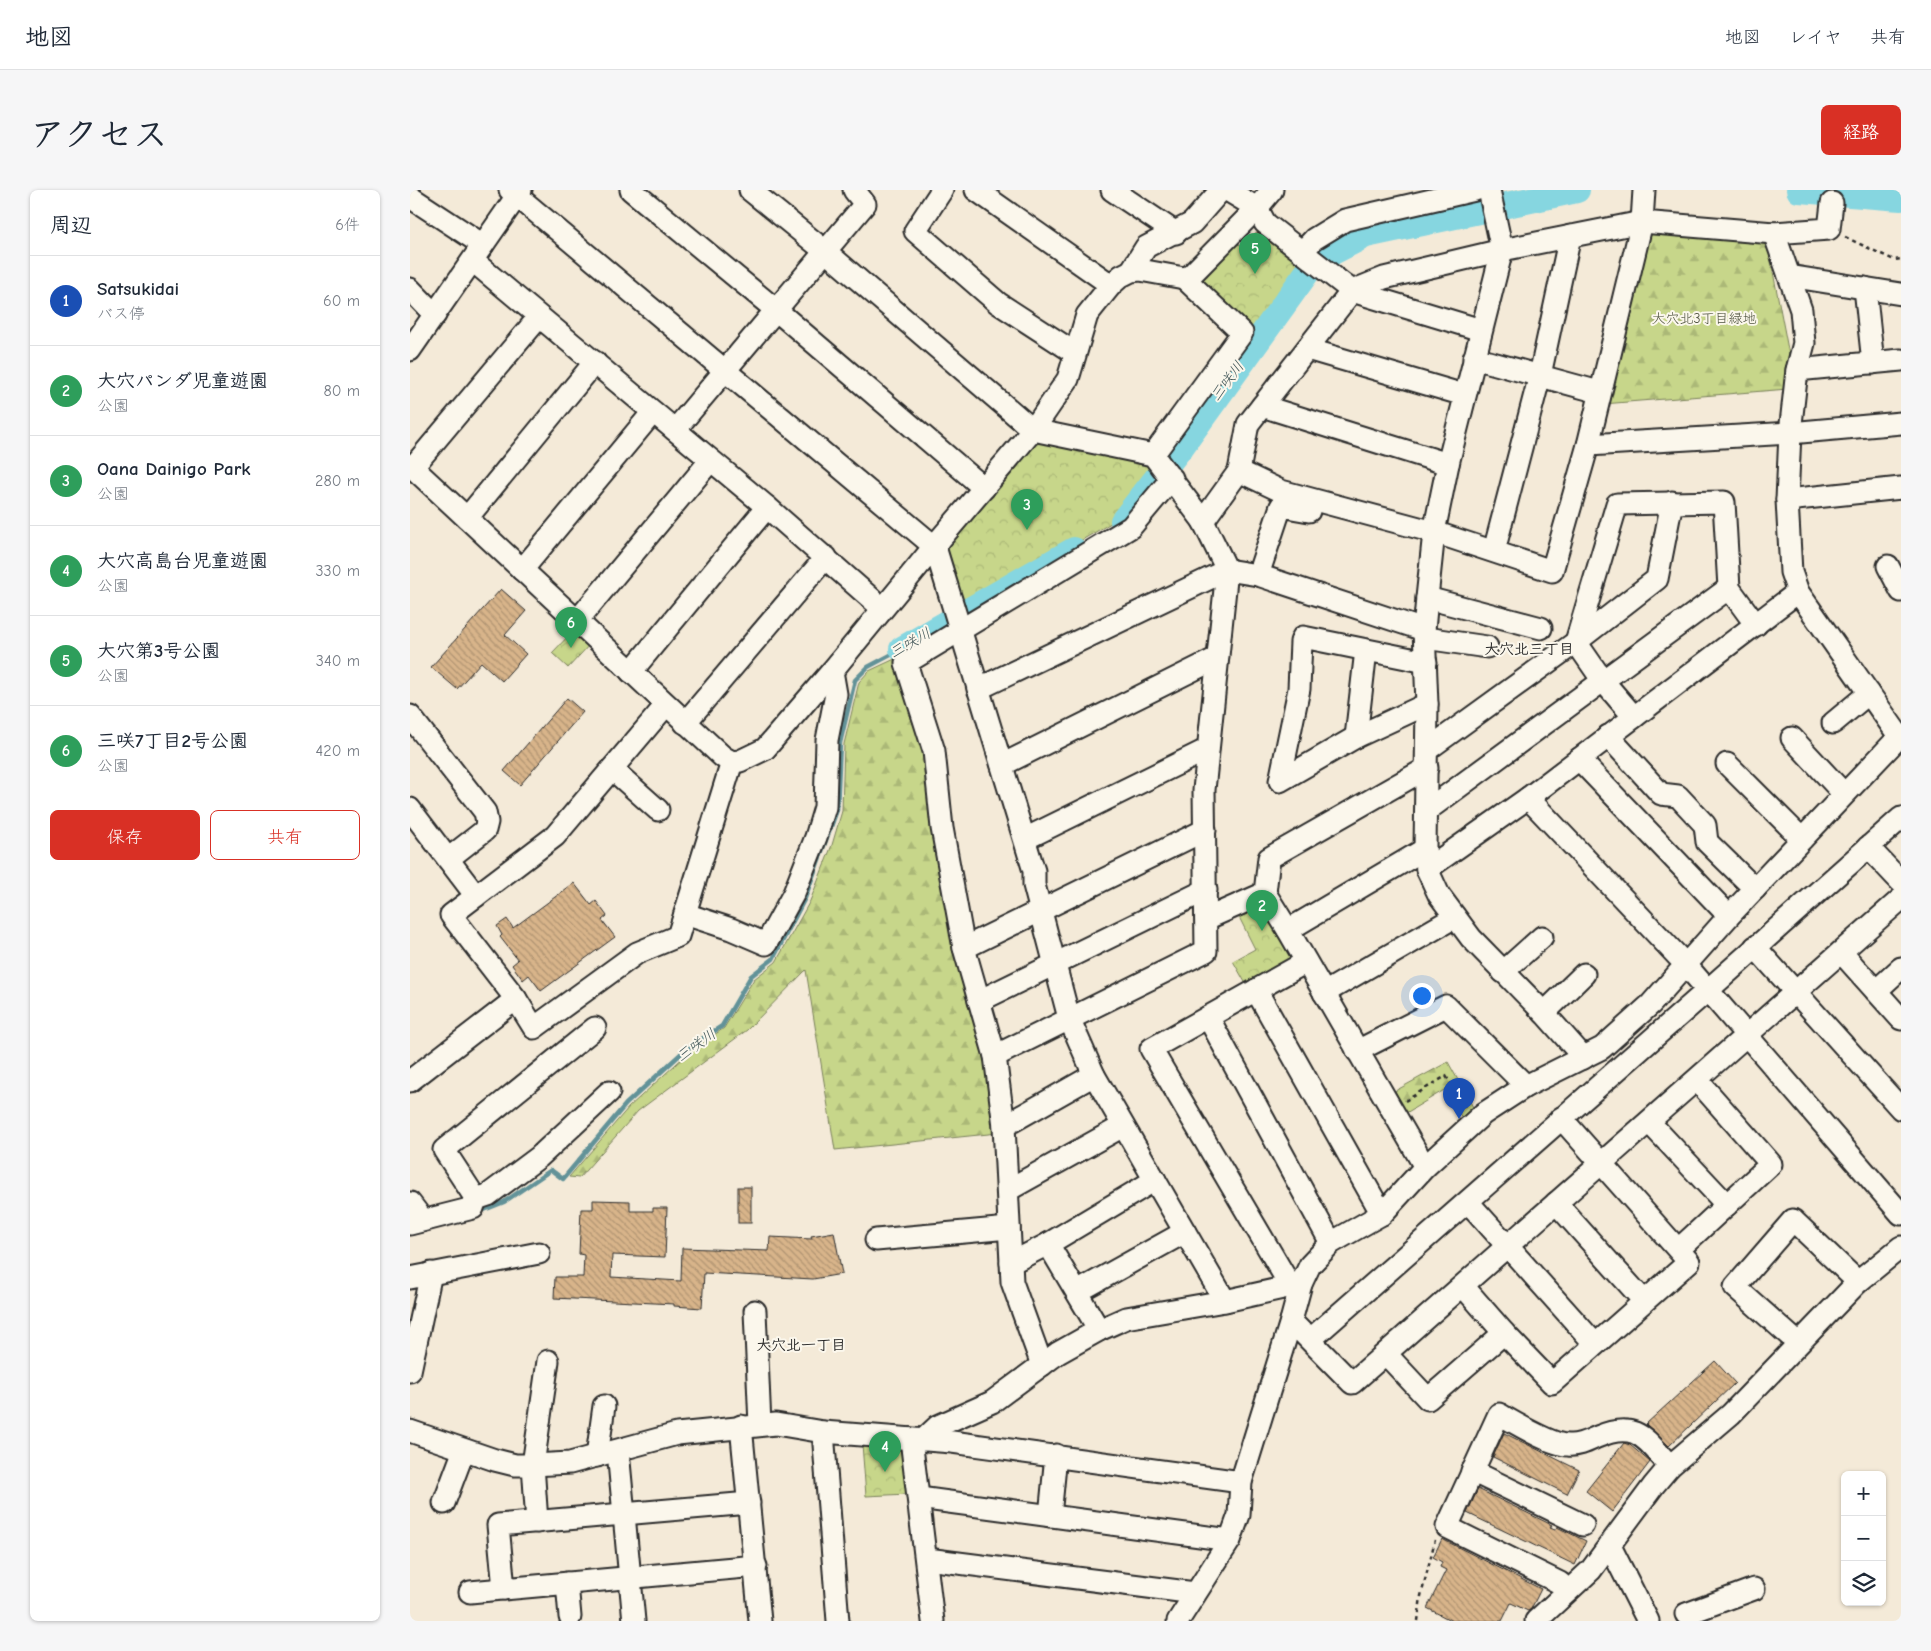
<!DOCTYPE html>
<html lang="ja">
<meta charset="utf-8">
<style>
:root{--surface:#fff;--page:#f6f6f7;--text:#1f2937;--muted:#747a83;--line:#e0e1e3;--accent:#d93025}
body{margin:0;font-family:"Comic Neue","Klee One",sans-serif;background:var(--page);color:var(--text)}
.controls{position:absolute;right:15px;bottom:15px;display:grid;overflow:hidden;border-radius:8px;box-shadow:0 1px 4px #0004}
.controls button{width:45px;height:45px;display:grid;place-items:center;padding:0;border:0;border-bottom:1px solid var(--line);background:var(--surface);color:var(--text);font:25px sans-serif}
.you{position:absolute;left:1011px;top:805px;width:18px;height:18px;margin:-12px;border:4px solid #fff;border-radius:50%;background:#1a73e8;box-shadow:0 0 0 8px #1a73e833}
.badge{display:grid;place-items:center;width:32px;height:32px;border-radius:50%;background:var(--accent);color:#fff;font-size:16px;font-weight:700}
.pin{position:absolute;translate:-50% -41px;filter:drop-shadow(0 1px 2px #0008)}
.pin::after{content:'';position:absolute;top:26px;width:18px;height:15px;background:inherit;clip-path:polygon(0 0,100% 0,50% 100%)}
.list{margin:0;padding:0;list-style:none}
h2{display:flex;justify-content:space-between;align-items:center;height:65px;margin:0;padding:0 20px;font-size:21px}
h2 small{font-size:16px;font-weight:400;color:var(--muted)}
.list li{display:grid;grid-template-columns:32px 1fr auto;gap:15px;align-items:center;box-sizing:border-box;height:90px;padding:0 20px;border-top:1px solid var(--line)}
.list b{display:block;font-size:19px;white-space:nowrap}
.list p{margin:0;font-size:16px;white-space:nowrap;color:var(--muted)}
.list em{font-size:16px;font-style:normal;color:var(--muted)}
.actions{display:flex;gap:10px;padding:15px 20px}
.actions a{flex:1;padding:11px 0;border:1px solid var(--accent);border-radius:8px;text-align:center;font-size:18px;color:var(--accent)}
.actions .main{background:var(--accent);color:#fff}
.icon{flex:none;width:28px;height:28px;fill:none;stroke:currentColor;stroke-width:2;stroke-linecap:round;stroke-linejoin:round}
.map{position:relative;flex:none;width:1491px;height:1431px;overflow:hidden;border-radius:8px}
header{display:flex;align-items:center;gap:30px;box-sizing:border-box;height:70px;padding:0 25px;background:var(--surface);border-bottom:1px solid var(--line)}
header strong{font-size:24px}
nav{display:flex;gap:28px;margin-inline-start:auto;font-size:18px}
.intro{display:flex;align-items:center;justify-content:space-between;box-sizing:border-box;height:120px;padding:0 30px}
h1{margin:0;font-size:35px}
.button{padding:12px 22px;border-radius:8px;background:var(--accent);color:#fff;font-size:18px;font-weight:700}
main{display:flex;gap:30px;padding:0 30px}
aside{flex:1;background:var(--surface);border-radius:8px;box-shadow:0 1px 4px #0004}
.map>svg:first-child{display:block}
.forest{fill:url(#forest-firs);stroke:#79805a}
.park{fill:url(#park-crowns);stroke:#79805a}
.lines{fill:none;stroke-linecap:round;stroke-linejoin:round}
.stream{stroke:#629298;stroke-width:4.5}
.river{stroke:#86d6e0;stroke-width:26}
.building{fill:url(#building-back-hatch);stroke:#2b2b2b}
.minor-casing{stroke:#2b2b2b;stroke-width:25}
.path{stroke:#2b2b2b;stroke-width:2.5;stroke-dasharray:4 4;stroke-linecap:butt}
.minor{stroke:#fbf7ec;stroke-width:21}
.labels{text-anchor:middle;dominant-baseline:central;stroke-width:4;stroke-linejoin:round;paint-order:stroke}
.park-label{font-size:14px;fill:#525643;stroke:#fbf7ec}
.water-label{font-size:15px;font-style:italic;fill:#425658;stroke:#fbf7ec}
.neighbourhood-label{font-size:15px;font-weight:bold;fill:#2b2b2b;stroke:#fbf7ec}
</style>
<header>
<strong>地図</strong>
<nav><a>地図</a><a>レイヤ</a><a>共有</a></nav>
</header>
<div class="intro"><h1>アクセス</h1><a class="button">経路</a></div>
<main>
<aside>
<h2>周辺<small>6件</small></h2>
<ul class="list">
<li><span class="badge" style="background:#1a4fb4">1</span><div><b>Satsukidai</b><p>バス停</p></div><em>60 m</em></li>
<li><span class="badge" style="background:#2e9e5b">2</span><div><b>大穴パンダ児童遊園</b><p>公園</p></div><em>80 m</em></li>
<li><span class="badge" style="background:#2e9e5b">3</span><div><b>Oana Dainigo Park</b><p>公園</p></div><em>280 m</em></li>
<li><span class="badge" style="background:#2e9e5b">4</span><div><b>大穴高島台児童遊園</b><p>公園</p></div><em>330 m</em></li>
<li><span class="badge" style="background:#2e9e5b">5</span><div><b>大穴第3号公園</b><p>公園</p></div><em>340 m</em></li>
<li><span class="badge" style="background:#2e9e5b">6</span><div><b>三咲7丁目2号公園</b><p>公園</p></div><em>420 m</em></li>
</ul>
<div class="actions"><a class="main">保存</a><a>共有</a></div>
</aside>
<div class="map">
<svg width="1491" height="1431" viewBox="0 0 1491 1431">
<defs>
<pattern id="forest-firs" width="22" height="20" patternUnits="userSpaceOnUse" patternTransform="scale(1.25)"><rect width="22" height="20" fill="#c7d68a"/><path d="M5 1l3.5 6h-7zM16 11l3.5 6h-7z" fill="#abb877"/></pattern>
<pattern id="park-crowns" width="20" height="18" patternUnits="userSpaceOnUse" patternTransform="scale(1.25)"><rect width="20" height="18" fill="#c7d68a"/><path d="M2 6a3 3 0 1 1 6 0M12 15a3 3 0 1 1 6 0" fill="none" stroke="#abb877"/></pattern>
<pattern id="building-back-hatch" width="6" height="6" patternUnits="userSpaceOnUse" patternTransform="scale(1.25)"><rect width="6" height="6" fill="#d8b48a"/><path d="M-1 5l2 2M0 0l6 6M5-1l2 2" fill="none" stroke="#af9371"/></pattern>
</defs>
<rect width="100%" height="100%" fill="#f4ead8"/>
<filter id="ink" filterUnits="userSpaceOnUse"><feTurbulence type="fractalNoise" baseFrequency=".02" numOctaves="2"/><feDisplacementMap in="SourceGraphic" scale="10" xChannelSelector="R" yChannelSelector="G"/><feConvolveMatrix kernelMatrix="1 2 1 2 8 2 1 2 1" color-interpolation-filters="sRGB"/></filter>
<g filter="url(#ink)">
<g class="forest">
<polygon points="1244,40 1350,50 1358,56 1381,175 1378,199 1193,214 1236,45"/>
<polygon points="489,467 518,558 580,868 588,943 425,960 396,780 337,840 228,921 169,988 159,987 219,917 277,864 314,838 344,789 366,772 400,711 422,655 432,621 434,554 449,492 459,481"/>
<polygon points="1038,872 1069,928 1056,936 1036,899 996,923 985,901"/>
</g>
<g class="park">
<polygon points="852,38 899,74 843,144 789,94 826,54 833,55"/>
<polygon points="626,248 740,271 744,281 711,327 553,420 534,353"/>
<polygon points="165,439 181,453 158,478 142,463"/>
<polygon points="853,715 881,764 880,772 836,794 823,771 845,759 827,723"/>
<polygon points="452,1254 488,1255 493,1260 498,1304 456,1306"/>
</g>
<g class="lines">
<polyline class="stream" points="69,1022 94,1012 141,980 153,989 216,914 275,860 312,836 341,786 363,769 395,708 427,620 430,553 445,490 458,477 492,459"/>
<g class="river">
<polyline points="1389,0 1491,8"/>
<polyline points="713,331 772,256 901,77 923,62 956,45 1167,0"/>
<polyline points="492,459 664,360"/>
</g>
</g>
<g class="building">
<polygon points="91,399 116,421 95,445 116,464 92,491 71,472 47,499 21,477"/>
<polygon points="157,508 173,522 110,595 94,581"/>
<polygon points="164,693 181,715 186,711 197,726 192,730 205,747 131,801 119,785 113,790 102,775 108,770 90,747 92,745 87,736 97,729 103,738"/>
<rect x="328" y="997" width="13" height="36"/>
<polygon points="183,1010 220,1011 220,1021 243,1021 243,1018 257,1018 255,1067 202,1065 201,1087 271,1091 272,1058 359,1061 360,1047 402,1049 401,1046 424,1042 432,1084 403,1089 294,1083 292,1118 264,1116 264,1114 144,1108 145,1087 173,1087 174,1065 169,1064 171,1019 183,1019"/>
<polygon points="1305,1171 1325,1193 1259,1256 1236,1234"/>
<polygon points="1094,1243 1169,1280 1157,1304 1083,1267"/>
<polygon points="1214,1253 1220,1255 1240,1272 1202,1322 1176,1301"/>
<polygon points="1068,1299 1142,1335 1140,1338 1145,1340 1147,1337 1176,1351 1165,1375 1057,1323"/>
<polygon points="1032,1349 1131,1399 1121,1419 1118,1421 1101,1413 1092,1431 1042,1431 1017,1418 1036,1380 1030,1377 1032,1372 1023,1367"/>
</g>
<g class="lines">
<g class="minor-casing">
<g id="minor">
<polyline points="100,0 525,357 624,681 624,695 659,828 684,885 815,1111"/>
<polyline points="221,0 366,120 574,298"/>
<polyline points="340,0 415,61 623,240 743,265 793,331 817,380 794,600 796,761 585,866"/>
<polyline points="532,0 505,41 588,113 665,163"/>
<polyline points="566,0 701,95"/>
<polyline points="702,0 766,43"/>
<polyline points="817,0 847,18 855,33 942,101 1071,140"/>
<polyline points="1079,0 1092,60 1038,274 1024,342 1017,408 1014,440 1017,514 1015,659 1017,679 1029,705 1061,748 1135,824 1174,868"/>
<polyline points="0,7 73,55"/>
<polyline points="1364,43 1391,120 1394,153 1387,180 1380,243 1377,310 1381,382 1388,402 1489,546"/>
<polyline points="892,62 904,49 935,30 1065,0"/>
<polyline points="63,71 357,317 472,418"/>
<polyline points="721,81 736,57 782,33 811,0"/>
<polyline points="1379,86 1491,104"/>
<polyline points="1455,98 1463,173"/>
<polyline points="0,99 25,125"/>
<polyline points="897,159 1054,205"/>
<polyline points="0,160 111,0"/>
<polyline points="1064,168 1189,202"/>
<polyline points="1387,180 1491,170"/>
<polyline points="852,216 1038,274"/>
<polyline points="265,240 455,14 444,0"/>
<polyline points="1178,255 1380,243 1491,233"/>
<polyline points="743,265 832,143 774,88"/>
<polyline points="0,275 313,567 322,572 330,571 355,559 422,481 532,347 623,240 658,189 677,125 701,95 711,86 721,81 730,80 774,88 780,86 847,18 862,0"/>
<polyline points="3,277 129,127"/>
<polyline points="829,281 871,301 1024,342 1142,381 1178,255 1232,32 1234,0"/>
<polyline points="1377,310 1491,298"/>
<polyline points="57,328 185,172"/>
<polyline points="793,331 829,281 838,234 942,101 974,88 1092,60 1232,32 1364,43 1419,39 1422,13"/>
<polyline points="1084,361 1130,185 1160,46"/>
<polyline points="1478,376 1491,401"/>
<polyline points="112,380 243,222"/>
<polyline points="848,385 871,316 899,321"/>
<polyline points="1017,408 1131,438"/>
<polyline points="167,431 300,271"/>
<polyline points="1015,448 1077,457"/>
<polyline points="1016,472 893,447 891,452 889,499 870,591 946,547 1017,514"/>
<polyline points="221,482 357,317"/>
<polyline points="568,499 817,380 848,385 1014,440"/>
<polyline points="256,515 145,646 41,725 106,809 124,838 227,763 268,746 322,572"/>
<polyline points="0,526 75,622 77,632 75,640 38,669"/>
<polyline points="1224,527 1193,491 1166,452 1207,314 1314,312 1319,398 1346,435"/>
<polyline points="275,533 416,367"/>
<polyline points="1423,533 1459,503"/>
<polyline points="1198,546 1251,604 1268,606 1295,635 1297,652 1345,699"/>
<polyline points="946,547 956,460"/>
<polyline points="1382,548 1434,604"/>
<polyline points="1017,560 1166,452 1247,389 1262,312"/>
<polyline points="1169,569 1319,726"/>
<polyline points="1317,574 1392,649"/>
<polyline points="592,575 807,468"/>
<polyline points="202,579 248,620"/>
<polyline points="1118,608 1276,775 1491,1024"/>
<polyline points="0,619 66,706"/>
<polyline points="1016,621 1319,398"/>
<polyline points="615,649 798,559"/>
<polyline points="1458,657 1491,692"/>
<polyline points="1017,679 1118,608 1388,402"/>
<polyline points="855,703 859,668 1017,578"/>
<polyline points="275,724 321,739 356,754 384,703 406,647 415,617 417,550 426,504 422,481"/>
<polyline points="796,729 855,703 878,740 1015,977"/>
<polyline points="878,740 1015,659"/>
<polyline points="1345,757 1491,919"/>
<polyline points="554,758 795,640"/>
<polyline points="1431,762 1491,829"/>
<polyline points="1093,782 1132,747"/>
<polyline points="846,800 972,1024"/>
<polyline points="1466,801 1491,778"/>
<polyline points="914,803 1045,727"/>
<polyline points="569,811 796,700"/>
<polyline points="1134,823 1174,784"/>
<polyline points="798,827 921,1053"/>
<polyline points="947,861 1036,816 1116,896"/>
<polyline points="0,891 106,809"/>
<polyline points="1239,932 1317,1015"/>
<polyline points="594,936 684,885"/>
<polyline points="598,1000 713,936"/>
<polyline points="66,1009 78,1005 129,967 199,902"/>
<polyline points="1058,1012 1185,1154"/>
<polyline points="0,1013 13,1030"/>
<polyline points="1146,1013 1234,1111"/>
<polyline points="0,1034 63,1018 66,1009 34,960 185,838"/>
<polyline points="466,1050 599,1038"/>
<polyline points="638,1054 689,1140"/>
<polyline points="1269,1059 1361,974 1287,890"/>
<polyline points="601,1073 638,1054 745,990"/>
<polyline points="0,1088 129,1063"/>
<polyline points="1053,1096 1094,1143 1142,1193 1279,1072 1151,928"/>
<polyline points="881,1097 741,859 896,772"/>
<polyline points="667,1102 775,1042"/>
<polyline points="345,1121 350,1235"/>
<polyline points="881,1131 942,1193 1491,709"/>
<polyline points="901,1149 1298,800 1491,628"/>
<polyline points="1388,1153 1325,1097 1383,1030 1448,1092"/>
<polyline points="976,1164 1018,1209 1094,1143"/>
<polyline points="632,1175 602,1092 594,936 585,866 554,758 532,638 524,561 496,473 721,337 762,288"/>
<polyline points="0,1181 21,1083"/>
<polyline points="331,1236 350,1431"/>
<polyline points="0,1241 85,1270 105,1275 123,1275 160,1273 267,1244 366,1234 413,1242 542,1252 831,1292"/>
<polyline points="413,1242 428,1431"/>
<polyline points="501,1249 523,1431"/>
<polyline points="513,1250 528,1236 582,1212 648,1163 689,1140 716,1128 815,1111 891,1094"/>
<polyline points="208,1261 224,1431"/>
<polyline points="187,1266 194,1216"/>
<polyline points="1062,1281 1173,1335"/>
<polyline points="509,1308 820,1350"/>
<polyline points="34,1313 54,1260"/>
<polyline points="640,1326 646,1265"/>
<polyline points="127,1332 123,1275 138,1171"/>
<polyline points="1200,1356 1238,1431"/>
<polyline points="517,1369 785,1403"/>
<polyline points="157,1393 160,1427"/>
<path d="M1150,1393L1037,1337L1089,1224C1105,1233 1141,1255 1158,1255C1169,1256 1178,1251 1187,1247C1227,1230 1235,1249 1260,1276"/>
<polyline points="94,1399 88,1335 339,1313"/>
<polyline points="60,1402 346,1376"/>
<polyline points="1276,1424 1344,1399"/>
<polyline points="768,1431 820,1350 829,1325 831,1292 881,1131 891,1094 900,1075 921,1053 972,1024 1015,977 1073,924 1116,896 1192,858 1241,814 1319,726 1491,545"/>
<polyline points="1126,1431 1181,1380 1244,1295 1260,1276 1321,1224 1448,1092 1491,1057"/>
</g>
</g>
<g class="path">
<polyline points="1435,47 1484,70 1491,69"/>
<polyline points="995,911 1036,886 1055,917"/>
<polyline points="1008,1431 1011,1406 1025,1350"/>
</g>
<use href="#minor" class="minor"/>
</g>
</g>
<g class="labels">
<g class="park-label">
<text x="1294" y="128">大穴北3丁目緑地</text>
</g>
<g class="water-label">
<text transform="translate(817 191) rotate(-53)">三咲川</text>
<text transform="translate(500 453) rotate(-30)">三咲川</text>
<text transform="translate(286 855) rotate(-36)">三咲川</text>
</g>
<g class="neighbourhood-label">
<text x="1119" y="459">大穴北三丁目</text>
<text x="391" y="1155">大穴北一丁目</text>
</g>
</g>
</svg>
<div class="controls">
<button>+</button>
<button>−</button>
<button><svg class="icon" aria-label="layers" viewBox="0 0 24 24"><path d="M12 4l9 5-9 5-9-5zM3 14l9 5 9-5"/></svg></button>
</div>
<div class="you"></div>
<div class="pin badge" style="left:1049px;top:929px;background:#1a4fb4">1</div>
<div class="pin badge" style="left:852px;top:741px;background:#2e9e5b">2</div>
<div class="pin badge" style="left:617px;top:340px;background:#2e9e5b">3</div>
<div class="pin badge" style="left:475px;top:1282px;background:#2e9e5b">4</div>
<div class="pin badge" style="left:845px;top:84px;background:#2e9e5b">5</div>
<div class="pin badge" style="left:161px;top:458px;background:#2e9e5b">6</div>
</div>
</main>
